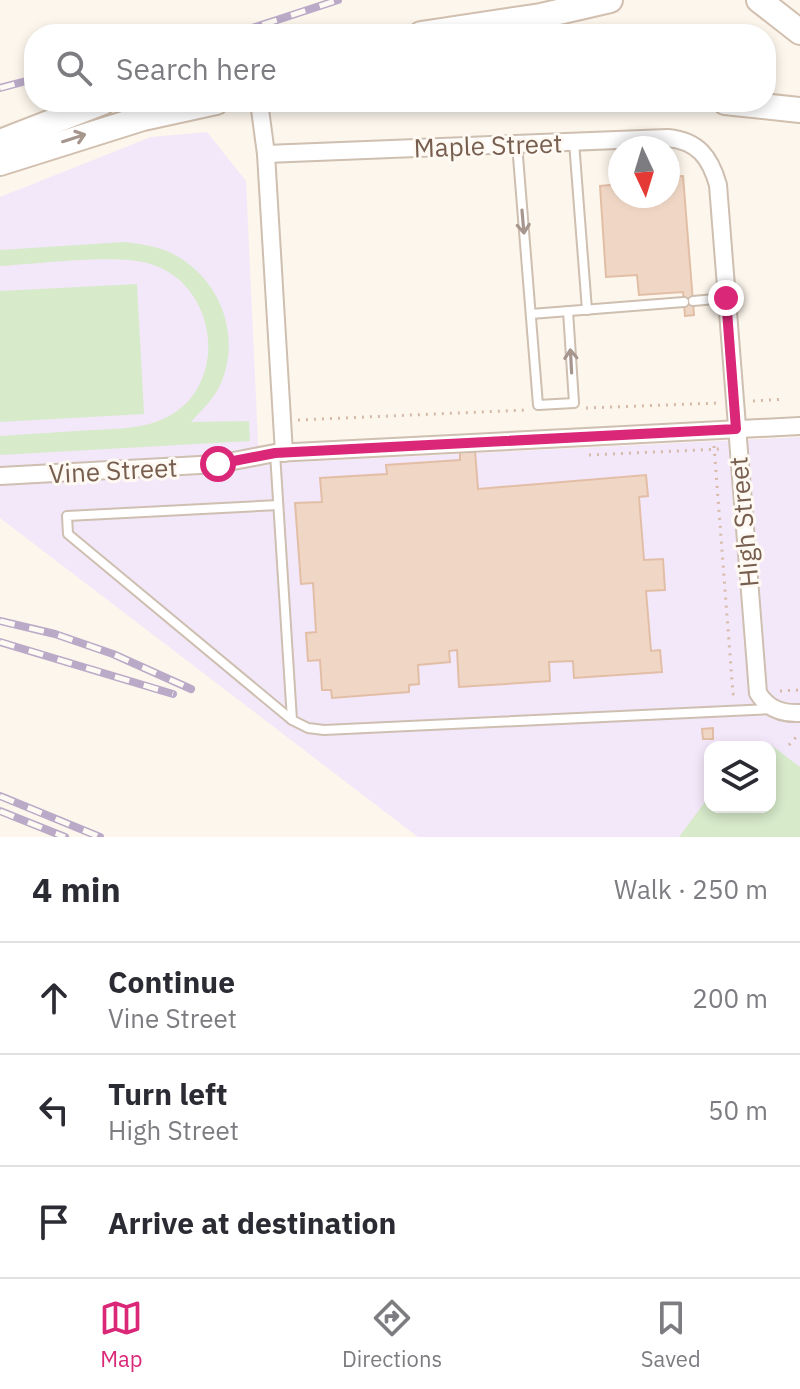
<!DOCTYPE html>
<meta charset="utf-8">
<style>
:root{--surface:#fff;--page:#f2f2f3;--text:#2b2b33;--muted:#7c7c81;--line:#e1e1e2;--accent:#db2777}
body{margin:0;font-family:"IBM Plex Sans",sans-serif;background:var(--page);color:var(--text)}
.controls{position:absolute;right:24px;bottom:24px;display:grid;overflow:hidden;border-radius:16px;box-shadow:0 4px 12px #0003}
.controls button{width:72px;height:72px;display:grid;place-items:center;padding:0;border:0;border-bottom:2px solid var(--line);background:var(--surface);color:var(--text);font:40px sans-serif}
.compass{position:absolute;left:608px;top:136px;width:72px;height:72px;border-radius:50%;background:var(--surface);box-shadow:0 4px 12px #0003;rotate:176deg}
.stop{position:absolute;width:24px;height:24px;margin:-18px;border:6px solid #db2777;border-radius:50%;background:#fff}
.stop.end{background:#db2777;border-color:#fff;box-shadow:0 2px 8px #0008}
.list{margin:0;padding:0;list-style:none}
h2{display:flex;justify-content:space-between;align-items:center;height:104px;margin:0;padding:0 32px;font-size:34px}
h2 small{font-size:26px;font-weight:400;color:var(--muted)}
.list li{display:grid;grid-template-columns:52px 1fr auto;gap:24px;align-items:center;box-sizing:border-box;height:112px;padding:0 32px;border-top:2px solid var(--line)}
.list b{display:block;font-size:30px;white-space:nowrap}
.list p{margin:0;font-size:26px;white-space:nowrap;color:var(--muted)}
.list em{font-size:26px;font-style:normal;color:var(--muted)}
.icon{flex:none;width:44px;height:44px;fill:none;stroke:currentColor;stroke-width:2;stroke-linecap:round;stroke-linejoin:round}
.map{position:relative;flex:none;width:800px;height:837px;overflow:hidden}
.search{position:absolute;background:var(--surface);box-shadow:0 4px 12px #0003;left:24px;right:24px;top:24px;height:88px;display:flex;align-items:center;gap:20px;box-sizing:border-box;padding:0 28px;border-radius:32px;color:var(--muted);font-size:30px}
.sheet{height:440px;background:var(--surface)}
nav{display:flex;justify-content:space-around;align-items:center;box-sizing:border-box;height:112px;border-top:2px solid var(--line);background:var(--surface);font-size:22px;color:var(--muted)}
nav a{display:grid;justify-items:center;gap:4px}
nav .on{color:var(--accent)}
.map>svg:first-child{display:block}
.education{fill:#f3e8f9;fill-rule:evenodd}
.green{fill:#d7eaca}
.building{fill:#f0d7c5;stroke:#e2bea6;stroke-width:2}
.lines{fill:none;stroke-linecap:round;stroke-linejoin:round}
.lane-casing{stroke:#cebfb1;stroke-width:12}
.street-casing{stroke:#cebfb1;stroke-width:20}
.secondary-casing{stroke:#d1bfaf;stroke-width:28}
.path{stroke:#d6baa7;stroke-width:3;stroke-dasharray:2 6;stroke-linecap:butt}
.lane{stroke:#fff;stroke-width:8}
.street{stroke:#fff;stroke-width:16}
.secondary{stroke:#fff;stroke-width:24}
.rail-casing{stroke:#baa9c7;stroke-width:8}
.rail{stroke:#fefaf3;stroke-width:5;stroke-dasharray:15;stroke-linecap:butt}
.oneway{stroke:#a7968d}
.route{stroke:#db2777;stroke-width:10}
.labels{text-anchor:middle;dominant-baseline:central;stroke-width:6;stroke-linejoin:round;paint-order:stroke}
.street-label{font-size:26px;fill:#775e4f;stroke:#fefaf3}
</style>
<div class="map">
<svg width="800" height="837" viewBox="0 0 800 837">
<rect width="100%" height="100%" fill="#fcf6ec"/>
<path class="education" d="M207,132L246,181L259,464L800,437V837H418L0,518V197L151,137ZM710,747H770V807H710Z"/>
<g class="green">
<path d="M124,242C140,244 157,246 171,253C219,276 242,334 221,383C214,399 202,410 191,422L249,421L250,441L0,455V436C31,434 61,432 92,430C114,429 137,429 158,421C232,394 221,282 147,263C111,254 39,264 0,266V250Z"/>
<polygon points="137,284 144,414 0,422 0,291"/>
<polygon points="771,745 800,767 800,837 679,837 710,795 710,807 770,807 770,747 757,747"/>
</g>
<g class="building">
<polygon points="683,176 694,315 685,316 683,292 639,295 637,275 606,277 600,186 620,184 620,196 668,196 668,177"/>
<polygon points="475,451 478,489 646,475 648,496 639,497 644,560 663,559 665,590 646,591 651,651 660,650 662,672 574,678 573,661 549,662 550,681 459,687 457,650 449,651 450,662 418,665 419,684 409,685 409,692 332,698 331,690 322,690 320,660 308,661 306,633 316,632 313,583 301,584 295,503 322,502 320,478 387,474 386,465 460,460 460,452"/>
<polygon points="713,728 713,739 703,739 702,729"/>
</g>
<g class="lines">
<g class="lane-casing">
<g id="lane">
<polyline points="574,142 587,310"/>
<polyline points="517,144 538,405 574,403 568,311"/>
<polyline points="693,301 726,298"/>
<polyline points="531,314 684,302"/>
<polyline points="275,453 292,720 308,728 324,730 772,709"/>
<polyline points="278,505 67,516 68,534 292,720"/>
</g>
</g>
<g class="street-casing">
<g id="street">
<polyline points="259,102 266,154 284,453"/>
<path d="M266,154L668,138C698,141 710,157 718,185L758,693C768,709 782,714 800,713"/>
<polyline points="0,476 218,464 275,453 800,426"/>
</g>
</g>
<g class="secondary-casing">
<g id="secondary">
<polyline points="759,0 800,32"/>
<polyline points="421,34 541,16 610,0"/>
<polyline points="725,102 800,110"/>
<polyline points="0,142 103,102"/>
<polyline points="0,163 143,118 216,102"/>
</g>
</g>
<g class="path">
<polyline points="753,401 785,399"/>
<polyline points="586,408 718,403"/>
<polyline points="298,420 526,410"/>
<polyline points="714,446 733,694 740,694"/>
<polyline points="589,455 721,449"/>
<polyline points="780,691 800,690"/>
<polyline points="789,745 798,735"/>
</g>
<use href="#lane" class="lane"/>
<use href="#street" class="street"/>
<use href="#secondary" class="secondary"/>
<g class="rail-casing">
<g id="rail">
<polyline points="234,34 338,0"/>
<polyline points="0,88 34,79"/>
<polyline points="0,621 55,634 113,654 191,689"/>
<polyline points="0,642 173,694"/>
<polyline points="0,796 100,837"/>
<polyline points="0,811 65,837"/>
</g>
</g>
<use href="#rail" class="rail"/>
</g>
<defs><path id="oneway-shaft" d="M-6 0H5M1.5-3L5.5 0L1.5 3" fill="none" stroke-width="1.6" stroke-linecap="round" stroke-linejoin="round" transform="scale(2)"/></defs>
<g class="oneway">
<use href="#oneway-shaft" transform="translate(74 138) rotate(-18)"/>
<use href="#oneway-shaft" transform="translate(523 222) rotate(85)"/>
<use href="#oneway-shaft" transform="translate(571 361) rotate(-93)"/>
</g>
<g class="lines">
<polyline class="route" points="218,464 275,453 736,429 726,298"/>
</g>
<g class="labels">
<g class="street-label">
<text transform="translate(488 145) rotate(-2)">Maple Street</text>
<text transform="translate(113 470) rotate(-3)">Vine Street</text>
<text transform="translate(743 522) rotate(-95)">High Street</text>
</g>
</g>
</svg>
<div class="controls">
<button><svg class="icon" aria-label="layers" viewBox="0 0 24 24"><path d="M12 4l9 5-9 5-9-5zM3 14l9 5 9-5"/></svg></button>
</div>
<svg class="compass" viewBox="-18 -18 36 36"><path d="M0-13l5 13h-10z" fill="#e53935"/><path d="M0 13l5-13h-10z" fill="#7c7c81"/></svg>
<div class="stop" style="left:218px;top:464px"></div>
<div class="stop end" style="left:726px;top:298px"></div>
<div class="search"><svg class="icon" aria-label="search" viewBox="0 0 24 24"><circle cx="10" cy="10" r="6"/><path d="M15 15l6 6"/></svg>Search here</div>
</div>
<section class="sheet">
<h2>4 min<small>Walk · 250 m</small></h2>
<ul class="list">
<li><svg class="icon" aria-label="ahead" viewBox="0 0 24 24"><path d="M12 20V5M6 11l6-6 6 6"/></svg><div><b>Continue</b><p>Vine Street</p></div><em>200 m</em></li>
<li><svg class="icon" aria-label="left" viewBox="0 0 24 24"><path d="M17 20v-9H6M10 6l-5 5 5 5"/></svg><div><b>Turn left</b><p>High Street</p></div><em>50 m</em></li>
<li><svg class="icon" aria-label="arrive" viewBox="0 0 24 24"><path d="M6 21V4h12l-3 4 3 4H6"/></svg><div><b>Arrive at destination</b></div></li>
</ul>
</section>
<nav>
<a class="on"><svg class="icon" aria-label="map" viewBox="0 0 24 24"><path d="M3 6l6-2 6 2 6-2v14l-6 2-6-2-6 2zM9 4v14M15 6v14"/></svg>Map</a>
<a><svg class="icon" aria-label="directions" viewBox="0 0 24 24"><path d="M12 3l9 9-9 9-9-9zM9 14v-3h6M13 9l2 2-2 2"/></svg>Directions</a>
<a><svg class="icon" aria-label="saved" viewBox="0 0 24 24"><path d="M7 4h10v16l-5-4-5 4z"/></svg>Saved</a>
</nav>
